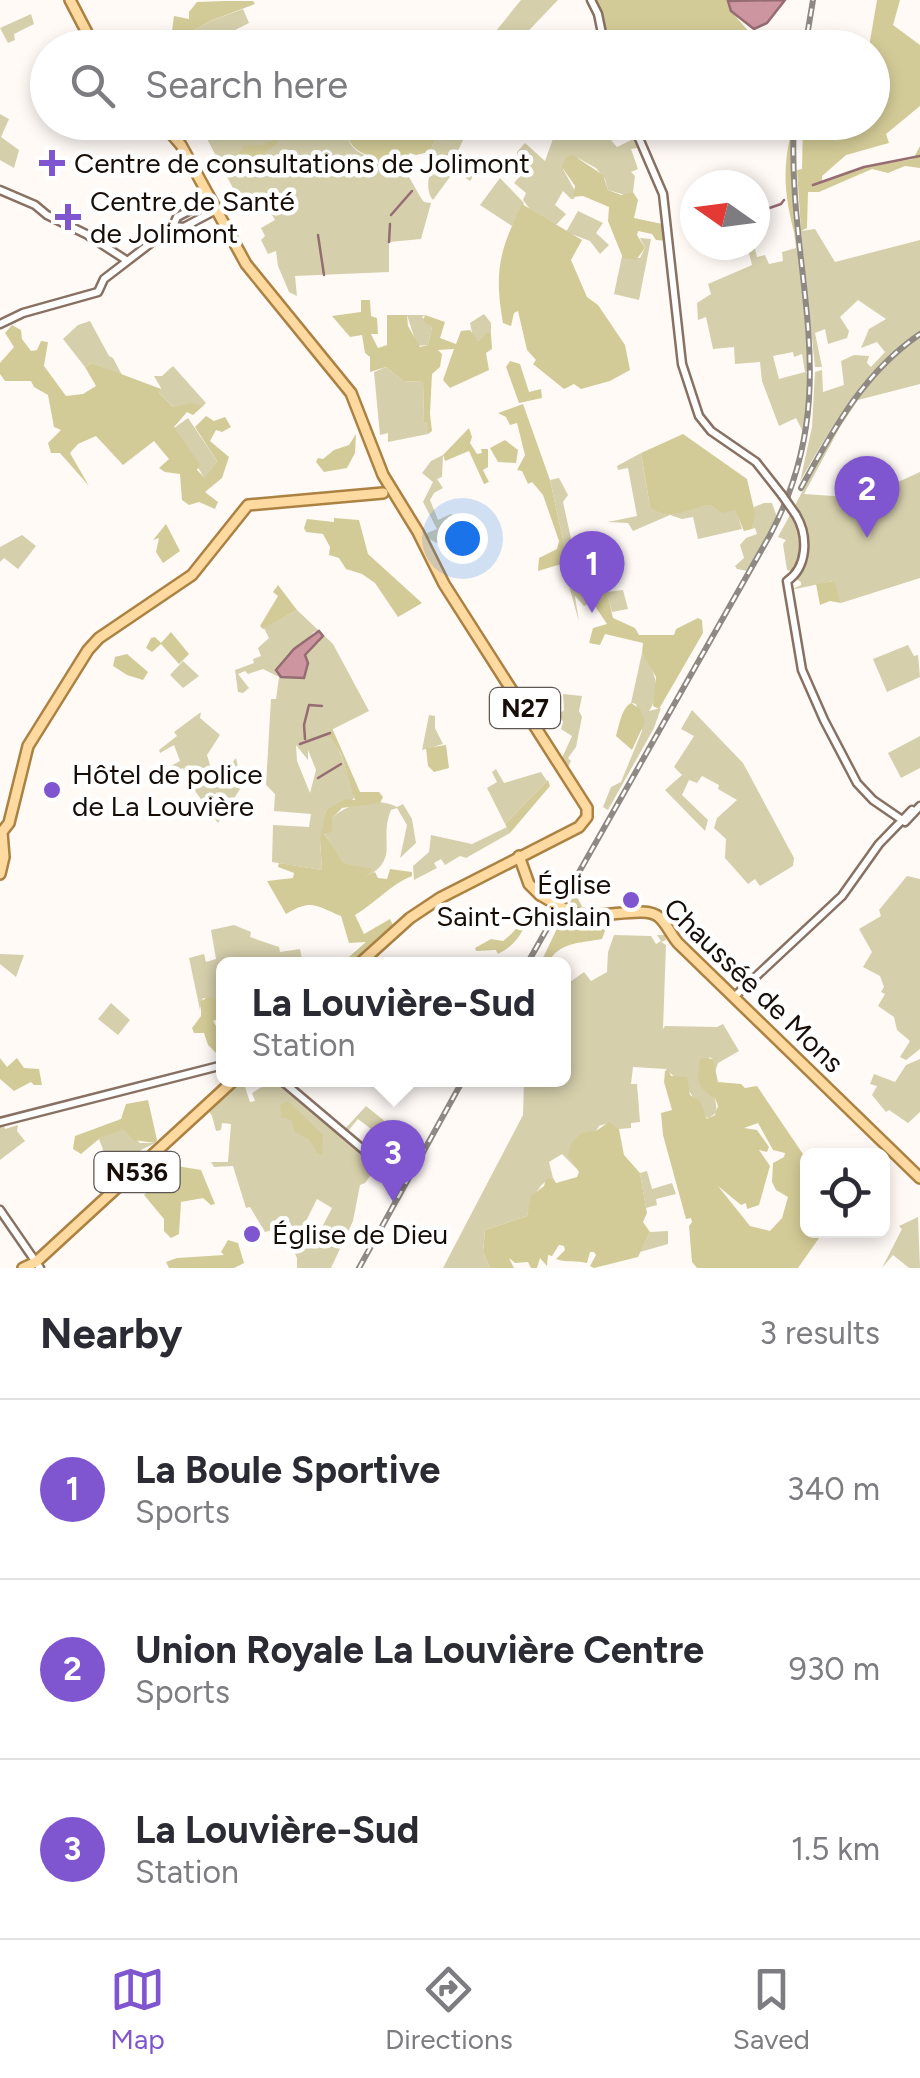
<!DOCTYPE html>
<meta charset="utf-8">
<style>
:root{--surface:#fff;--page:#f7f7f7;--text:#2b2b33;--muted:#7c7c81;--line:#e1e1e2;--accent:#7f56cf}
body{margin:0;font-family:Figtree,sans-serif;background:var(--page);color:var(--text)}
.controls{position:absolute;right:30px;bottom:30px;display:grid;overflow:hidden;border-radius:15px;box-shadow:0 5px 15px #0003}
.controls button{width:90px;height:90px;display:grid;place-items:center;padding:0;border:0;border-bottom:2px solid var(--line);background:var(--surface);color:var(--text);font:50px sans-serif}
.compass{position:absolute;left:680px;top:170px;width:90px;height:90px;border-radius:50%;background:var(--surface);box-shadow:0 5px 15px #0003;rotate:284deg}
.you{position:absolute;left:462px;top:538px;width:35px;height:35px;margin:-25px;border:8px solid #fff;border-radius:50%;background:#1a73e8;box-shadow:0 0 0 15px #1a73e833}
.badge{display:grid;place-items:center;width:65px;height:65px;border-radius:50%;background:var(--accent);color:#fff;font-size:32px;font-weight:700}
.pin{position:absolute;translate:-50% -82px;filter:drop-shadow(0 2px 5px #0008)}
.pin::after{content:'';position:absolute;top:52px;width:35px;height:30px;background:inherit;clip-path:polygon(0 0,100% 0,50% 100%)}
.popup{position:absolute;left:216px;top:957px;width:355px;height:130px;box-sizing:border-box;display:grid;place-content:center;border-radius:15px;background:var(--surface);filter:drop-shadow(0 2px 8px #0005);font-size:32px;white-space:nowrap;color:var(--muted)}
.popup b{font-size:38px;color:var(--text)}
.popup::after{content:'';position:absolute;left:50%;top:100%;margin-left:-20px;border:20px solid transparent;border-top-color:var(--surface)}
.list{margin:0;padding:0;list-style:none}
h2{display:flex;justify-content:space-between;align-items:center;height:130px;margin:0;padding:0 40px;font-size:42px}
h2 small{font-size:32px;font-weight:400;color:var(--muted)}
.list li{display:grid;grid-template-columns:65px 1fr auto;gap:30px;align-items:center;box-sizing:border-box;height:180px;padding:0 40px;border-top:2px solid var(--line)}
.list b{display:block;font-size:38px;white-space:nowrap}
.list p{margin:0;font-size:32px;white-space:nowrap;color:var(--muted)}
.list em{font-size:32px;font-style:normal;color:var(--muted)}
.icon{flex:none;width:55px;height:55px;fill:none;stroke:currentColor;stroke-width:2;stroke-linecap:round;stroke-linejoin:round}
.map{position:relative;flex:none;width:920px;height:1268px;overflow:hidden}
.search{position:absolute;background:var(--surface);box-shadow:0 5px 15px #0003;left:30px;right:30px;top:30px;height:110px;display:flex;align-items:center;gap:25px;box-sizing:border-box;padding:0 35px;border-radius:55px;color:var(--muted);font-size:38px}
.sheet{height:670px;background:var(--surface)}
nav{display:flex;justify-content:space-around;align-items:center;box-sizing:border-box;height:140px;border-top:2px solid var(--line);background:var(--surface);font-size:28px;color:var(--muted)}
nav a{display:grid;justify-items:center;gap:5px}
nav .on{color:var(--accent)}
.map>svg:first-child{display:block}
.green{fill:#d5cfac;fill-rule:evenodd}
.forest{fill:#d3cb97;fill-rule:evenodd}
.water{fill:#cd95a0;stroke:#966c73;stroke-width:2.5}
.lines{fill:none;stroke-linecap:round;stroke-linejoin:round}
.stream{stroke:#966c73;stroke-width:2.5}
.minor-casing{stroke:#887163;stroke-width:11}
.major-casing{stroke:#ac8243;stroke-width:14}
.minor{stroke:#fff;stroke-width:6}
.major{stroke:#fedaa1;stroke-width:9}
.rail-casing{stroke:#8f8883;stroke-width:6}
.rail{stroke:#fff;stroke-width:2.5;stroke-dasharray:8;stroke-linecap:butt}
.minor-bridge-casing{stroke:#887163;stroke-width:11;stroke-linecap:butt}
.major-bridge-casing{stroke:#ac8243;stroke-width:14;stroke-linecap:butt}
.minor-bridge{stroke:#fff;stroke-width:6}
.major-bridge{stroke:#fedaa1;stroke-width:9}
.poi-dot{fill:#7f56cf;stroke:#fff;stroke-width:4}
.labels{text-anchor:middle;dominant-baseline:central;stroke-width:9;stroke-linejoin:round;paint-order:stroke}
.shield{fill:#fff;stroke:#5d5653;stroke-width:2.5}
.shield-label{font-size:25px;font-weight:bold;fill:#170e09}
.poi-label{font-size:28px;fill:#170e09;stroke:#fff;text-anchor:start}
.street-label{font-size:28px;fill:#170e09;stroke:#fff}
</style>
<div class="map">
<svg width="920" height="1268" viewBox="0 0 920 1268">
<rect width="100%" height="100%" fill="#fffaf6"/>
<g class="green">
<polygon points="521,0 558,0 513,47 486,47 477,38 496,31"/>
<polygon points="243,9 249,23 201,47 190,47 183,37 210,21"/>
<polygon points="31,14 34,24 14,34 15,40 8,43 0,28"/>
<polygon points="0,114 9,119 1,137 19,150 14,168 0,160"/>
<path d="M233,122L310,123L313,127L338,137L345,131C355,166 381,151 402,169C413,179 415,191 424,202L431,203L421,239L389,242V272L295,276L297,296L289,292L278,266L276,251L268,254L261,240L265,236L261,228L275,220L262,198L244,209L205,135Z"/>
<path d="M445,123H471L456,155L475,173L470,181L455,170L433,200C424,189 429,170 437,159L429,152Z"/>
<polygon points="565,123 612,123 613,128 603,131 617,147 637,137 642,147 631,149 638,169 631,172 635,176 633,192 625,195 608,190 605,179 596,168 578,158 563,169 575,191 574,199 571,199 563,191 555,205 566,214 555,226 532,212 523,200 526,193 514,183 526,169 517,160 517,152 525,143 545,161 554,136"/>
<polygon points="500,178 524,203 512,226 480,205"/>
<polygon points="578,211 603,223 596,233 609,245 600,254 590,241 566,232"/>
<path d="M815,229L835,262L920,240V331C865,371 833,423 800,482L812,427L815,372L822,370L823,392L844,385L841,361L854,355L869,356L867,363L871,367L885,352L877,342L861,348L869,329L886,319L858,300L840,317L849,331L847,338L828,344L825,329L815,333L822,367H815L801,231Z"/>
<path d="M794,232H797L809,369L806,373L809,374L804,434L796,418L779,426L762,381L760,362L735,364L734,347L713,349L706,317L698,320L697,303L711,294L708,284L752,265L747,245H754L757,257L765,255L769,264L783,261L782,252L796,248ZM793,352L794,357L802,354L805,372L779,379L773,356Z"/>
<polygon points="640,238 651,239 639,300 614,294 622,256 640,258 645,248"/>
<polygon points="484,314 491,323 491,334 488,333 478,341 473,337 470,323"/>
<polygon points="407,315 425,315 422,317 432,327 428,345 417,346"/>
<polygon points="90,321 109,356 113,358 122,375 92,363 85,367 63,339 78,325"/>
<path d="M920,336V384L858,400L840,427L804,494L863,498L920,472V578L841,603L833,581L791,590L801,585V582L796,579L797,572L787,570L783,544L786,540L778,537C818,465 851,386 920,336Z"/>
<polygon points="173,366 206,403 203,406 173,407 159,393 161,388 154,376 162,376"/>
<polygon points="386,367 403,381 423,382 424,422 428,424 428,434 388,442 388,433 380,435 374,372"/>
<polygon points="188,418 217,461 205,479 174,428"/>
<polygon points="641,453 650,507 710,505 718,509 736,510 742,529 698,539 693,517 682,519 670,515 633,531 628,523 608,522 637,516 628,468 618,470 617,466"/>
<polygon points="443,455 442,477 437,479 443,488 434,493 430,500 438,520 451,514 458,517 467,536 460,539 458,536 442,546 422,535 437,529 423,502 433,482 422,473 431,461"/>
<polygon points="559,478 568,495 563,502 572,543 597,540 607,592 623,590 628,609 612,612 607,594 584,606 575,596 579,622 563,564 568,562 550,480"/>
<polygon points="764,503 772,503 777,517 748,571 737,569 735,566 744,558 740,545 746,538 757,534 755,528 752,529 754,507"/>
<polygon points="22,535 36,546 18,569 4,558 0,562 0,547"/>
<path d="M297,610L333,644L369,711L329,731L341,755L355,797L350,802L326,810L323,831H332V818C347,803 379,797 397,807L403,804L412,819L416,843L400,858L407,825L397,808L391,810C378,842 401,858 365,878L362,868C329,862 341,852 324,834L320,840L322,870L272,862L273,825L309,827L311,814L274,811L275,794L266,785L271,699H276L279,677L263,669L248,674L245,671L238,674L249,688L243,693L238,692L235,670L254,663L253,659L261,656L258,648L269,638L264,628ZM315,631L319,642L305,655L308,663L304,678L281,677L276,670ZM296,745L308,760V750L316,770L310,793L297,761Z"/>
<polygon points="908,645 914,656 918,655 920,677 887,692 873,659"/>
<path d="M642,653C655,671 663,691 649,711L661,708L654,728L608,810L603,807L611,787L621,782L642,731L636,704L631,703Z"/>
<polygon points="183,661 199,676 183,688 170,675"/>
<polygon points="563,694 582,696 579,711 582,717 576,747 568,758 571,761 568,767 562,758 572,736 561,729 563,722 559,714 564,710"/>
<polygon points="692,710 743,763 794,858 793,866 760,886 755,879 748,884 725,858 726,839 714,828 717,818 737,800 718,789 719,785 702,776 697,783 689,780 682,795 708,820 705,831 665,790 682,775 674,767 694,736 681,729"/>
<polygon points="201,712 200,718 220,735 207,755 210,765 223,774 236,758 242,786 218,823 190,784 183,768 168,775 165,769 180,761 174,745 160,753 159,750 177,736 174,732"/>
<polygon points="429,715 435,716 435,728 443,744 422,750"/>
<polygon points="920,736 920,768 901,778 888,753"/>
<polygon points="496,769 504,783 541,772 547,781 505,824 487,788 497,782 492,772"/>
<polygon points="507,827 510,833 466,858 460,856 445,865 441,859 434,863 437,868 414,880 413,866 429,852 431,835 472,844"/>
<polygon points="907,876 920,879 920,1049 906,1060 900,1057 910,1041 897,1030 894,1017 878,1006 885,994 881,992 884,987 880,976 863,967 872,952 859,929 881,916 879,910"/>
<polygon points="234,925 251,932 250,937 279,947 280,952 300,949 303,964 223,964 223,1002 203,998 200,1010 189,958 204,954 206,962 216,959 211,930"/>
<path d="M614,935L651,936L656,944L661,941L657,935H665L666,940L661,942L666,945L663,1029L665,1026L717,1027L723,1024L739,1051L718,1063L714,1075L713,1059L709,1057L717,1112L708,1119L689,1091L666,1069L633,1067L631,1084H637L640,1122L631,1123V1128L619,1129L609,1123L599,1126L576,1168L562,1154L549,1162L553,1178C539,1181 530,1203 527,1216L485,1230L483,1252L490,1268H443L523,1115L524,1080H563V987L584,972L591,981L607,972L608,952Z"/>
<polygon points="0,954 24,955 16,977 0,964"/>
<polygon points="111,1003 130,1020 118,1035 98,1019"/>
<polygon points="920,1059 920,1112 908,1123 889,1110 886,1112 872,1095 877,1086 870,1084 874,1074 895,1082 906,1065"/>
<path d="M262,1080H273L372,1160L373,1172L365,1183L360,1185L353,1221L331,1268H297V1258L289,1240L295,1236L292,1225L265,1232L250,1207L246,1208L233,1166L214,1167L211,1162H228L231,1124L222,1123L221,1130L216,1131L212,1116L206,1107L236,1081L245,1087L250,1102L255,1101L252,1093L265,1085ZM317,1199L332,1208L320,1231L305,1223Z"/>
<polygon points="366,1106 392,1127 394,1131 388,1142 358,1119 348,1131 380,1158 378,1162 343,1131"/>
<polygon points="3,1124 5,1129 18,1125 17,1131 25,1141 0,1160 0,1125"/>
<polygon points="124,1128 140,1143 155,1143 141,1150 113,1176 99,1139"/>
<polygon points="647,1171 652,1189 672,1183 676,1194 656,1199 657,1205 646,1208 640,1173"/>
<polygon points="918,1217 920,1268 909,1268 893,1255 882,1268 902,1229 899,1226"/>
<polygon points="668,1231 668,1244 640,1252 650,1232"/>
</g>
<g class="forest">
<path d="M593,0H729L731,11L750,33C732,59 693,43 668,44C651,45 627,47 607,47Z"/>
<polygon points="877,0 900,0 893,25 920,45 920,106 886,134 889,143 846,155 822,176 822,181 864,167 913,159 920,146 920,168 905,166 888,173 872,169 819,192 808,192 807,228 801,231 797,170 802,169 803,124 872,122 872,48 869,47"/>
<polygon points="224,1 253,1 255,4 210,21 183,37 161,36 172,31 174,16 189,19 189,12 197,2"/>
<path d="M344,122H445V123L429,152L416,155L410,153L399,166C372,155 347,157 344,122Z"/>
<path d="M791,134L792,195L797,232H794C785,197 782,169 791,134Z"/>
<polygon points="277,139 277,144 247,166 239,165 236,157 244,146 263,145"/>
<polygon points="573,155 603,175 608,190 621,195 633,192 638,200 634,218 667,225 667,241 656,240 652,234 638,231 637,235 645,248 636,260 623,258 608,221 609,207 583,196 573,197 575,186 562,167 566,157"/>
<path d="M522,204L582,240L571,260L587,297L598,305L625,345L630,370L610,381L581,389L574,384L564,389L533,364L536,360L527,350L518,311L514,313L511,326L503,323C494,271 499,252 522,204Z"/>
<polygon points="361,300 370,300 371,316 377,318 378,334 371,334 378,348 387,345 387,315 407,315 408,326 420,347 428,345 432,327 423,321 425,315 445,322 440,338 456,344 461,331 470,330 478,341 488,332 491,334 492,349 486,353 489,370 450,388 443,380 454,349 438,350 442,354 440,367 432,374 430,414 432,431 428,434 428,424 424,422 423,382 403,381 386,367 370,372 370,357 365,353 362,335 350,337 332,316 361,312"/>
<polygon points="12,325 21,330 22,339 31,351 37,350 41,341 48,342 44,366 66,396 83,394 96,386 85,367 92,363 161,389 159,393 173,407 191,403 203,406 193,415 187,412 174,427 200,465 197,470 205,478 217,461 195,427 206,416 214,421 225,417 231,427 222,432 216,430 210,441 229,457 222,478 205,492 218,502 215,509 199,502 189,505 182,500 180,474 165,472 159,468 169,459 154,441 123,465 96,436 78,444 70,453 89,486 60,453 51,453 48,443 61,430 54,427 48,395 34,387 31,381 5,381 0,374 0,363 14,347 5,333"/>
<polygon points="510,361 520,364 529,392 541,389 542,398 519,403 506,367"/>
<polygon points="523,404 550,480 568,562 538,571 539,558 557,549 559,541 543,495 532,482 528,484 522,471 517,470 525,455 517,423 510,425 506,417 498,413"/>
<polygon points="469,428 472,437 470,443 477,454 482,453 481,449 488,449 488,467 483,470 489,482 484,484 469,451 445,461 443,455"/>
<polygon points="356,434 355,453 347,468 324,472 316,462 318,458 323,459 334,450 349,445"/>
<path d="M683,434L747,479L755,513L752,529L744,531L735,510L723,513L710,505C689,507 670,523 650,507L641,453Z"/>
<polygon points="505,440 518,450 516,463 498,462 490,448"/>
<polygon points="334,518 359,520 368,554 422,603 398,617 375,583 362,574 346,569 339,558 329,555 330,547 323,534 306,532 304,528 307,519 334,522"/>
<polygon points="166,524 180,551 163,563 156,552 159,538 153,540"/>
<polygon points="834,581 841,603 830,601 820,605 816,584"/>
<polygon points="278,585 297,610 263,629 260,626 278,596 273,592"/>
<polygon points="607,593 613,618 635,628 639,635 674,635 676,629 698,618 702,620 703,633 659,709 653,706 656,677 642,653 643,643 605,634 600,645 589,643 593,628 607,624 593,603"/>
<polygon points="171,632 189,654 179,664 161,644 152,652 146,648 151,638 155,637 161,643"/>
<polygon points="127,654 148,672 143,680 127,675 113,666 115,657"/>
<path d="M631,703L640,709L645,722L632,750L616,736C619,726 622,707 631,703Z"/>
<path d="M332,728L360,792H379L383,797L380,803L342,808L332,818V831L324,834C348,863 329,862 373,869L365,877L375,872L378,878L387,879L390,869L412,872V876C389,885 376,903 355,915L364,934L390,919L393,925L389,929L396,925L354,964H341L366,942L349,943L341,916C316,906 312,898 286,914L267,881L293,878L294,873L278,867L279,863L322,870L320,840L326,810L346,799L355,800L341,754L328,733Z"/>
<polygon points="446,745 449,768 434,772 428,766 426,748"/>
<polygon points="548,780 550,786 510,833 505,824"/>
<path d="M583,879L588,882L578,899L584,910L581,915L596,918L605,931L602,939C581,943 557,942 548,964H540L564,914L571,913L568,906Z"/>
<path d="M530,906L533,908C523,929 520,943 498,954L496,950L476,951L475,948L491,939L503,941C515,932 524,920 530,906Z"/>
<polygon points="209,997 223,1002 223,1017 213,1021 223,1038 223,1050 216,1053 208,1045 204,1033 194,1033 192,1028 201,1016 201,1001"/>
<polygon points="17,1058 24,1068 39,1069 42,1085 34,1085 31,1082 14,1091 0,1079 0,1058 7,1067"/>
<path d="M704,1058L713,1059L718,1082L741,1084L745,1088L757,1086L807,1160L808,1230L824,1231L798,1268H697L692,1262L689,1226L692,1222L691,1218L686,1219L663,1135L661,1113L672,1110L664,1082L665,1071L668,1069L671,1076L687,1077L690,1095L700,1101L707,1119L715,1115L718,1106L715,1098C697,1088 696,1080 700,1060ZM758,1123L773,1150L785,1153L784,1157L773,1163L772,1182L776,1190L788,1197L782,1218L770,1231L750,1226L718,1186L741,1205L746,1203L747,1209L759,1205L770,1166L759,1150L767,1152L769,1147L757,1130L744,1128Z"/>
<polygon points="148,1100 157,1140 155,1143 133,1140 124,1129 99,1139 81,1154 73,1149 75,1136 121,1119 126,1104"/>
<polygon points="288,1101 323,1135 322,1155 317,1153 310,1140 295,1132 291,1120 281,1117 280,1105"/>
<path d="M609,1122L619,1129L624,1155L640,1173L647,1213L643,1222L650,1232L638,1257L594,1268L590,1266L596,1255L594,1252H590L587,1263C576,1260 567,1263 556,1259L565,1250L564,1246L559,1245L552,1256L548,1255L547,1266L540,1258L537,1268H531L528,1262L515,1263L509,1258L514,1268H490L483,1252L485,1230L527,1216L531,1196L544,1186L546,1179L553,1178L556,1183L577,1177L579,1172L568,1156L571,1144L581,1133L596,1131Z"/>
<polygon points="171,1165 201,1170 215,1204 211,1205 203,1198 181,1202 179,1234 171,1238 164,1231 164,1219 144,1195 155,1185 155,1172 150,1171 151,1167"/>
<polygon points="228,1240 238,1243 244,1263 234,1268 169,1268 166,1262 177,1258 224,1255 221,1252"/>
</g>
<g class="water">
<polygon points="785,0 767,23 754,29 731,11 728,1"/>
<polygon points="319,631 323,636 305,655 308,663 304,678 281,677 276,670 294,649"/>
</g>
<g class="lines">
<g class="stream">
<polyline points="813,185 864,167 920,156"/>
<polyline points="755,213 781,204 784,200"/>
<polyline points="391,215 412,191"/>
<polyline points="318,235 324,275"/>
<polyline points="389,242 390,224"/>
<polyline points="305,739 304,725 309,705 322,706"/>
<polyline points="300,744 330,733"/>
<polyline points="318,778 341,764"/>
</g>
<g class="minor-casing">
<g id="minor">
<polyline points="591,0 598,14 605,48"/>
<polyline points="632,122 663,194 682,364 699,416 711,431 756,462 782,495"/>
<polyline points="0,190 35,205 47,215 86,234 126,260"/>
<polyline points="173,226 184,227 216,210"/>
<polyline points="0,324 23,313 98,292 104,279 173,226 177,217 210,200"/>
<path d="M796,515C809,537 807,568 787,581L802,670L824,720L857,783L873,800L905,822L920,806"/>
<polyline points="734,997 842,896 879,844 912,810"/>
<polyline points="281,1080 378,1162"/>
<polyline points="0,1122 223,1065"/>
<polyline points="0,1210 40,1268"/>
</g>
</g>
<g class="major-casing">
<g id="major">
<polyline points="70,0 95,48"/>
<polyline points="161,122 181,145 246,264 351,393 383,475 418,532 444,584 587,808 587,817 579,827 440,898 410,918 359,964"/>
<polyline points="519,856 529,884 540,895"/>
<polyline points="0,874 4,857 2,832 9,823 28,746 88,650 99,638 192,575 248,505 383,493"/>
<path d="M572,913C598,921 645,904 659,917C667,924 671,935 678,943L920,1178"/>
<polyline points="23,1268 36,1262 234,1080"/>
</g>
</g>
<use href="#minor" class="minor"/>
<use href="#major" class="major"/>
<g class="rail-casing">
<g id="rail">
<polyline points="805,48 813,0"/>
<path d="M801,488C833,430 864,372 920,334"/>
<path d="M527,964L770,535C848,389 786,273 794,122"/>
<polyline points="359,1268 463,1080"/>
</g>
</g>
<use href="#rail" class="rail"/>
<g class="minor-bridge-casing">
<polyline id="minor-bridge" points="782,495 796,515"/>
</g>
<g class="major-bridge-casing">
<polyline id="major-bridge" points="540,895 572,913"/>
</g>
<use href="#minor-bridge" class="minor-bridge"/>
<use href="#major-bridge" class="major-bridge"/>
</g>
<g class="poi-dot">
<path d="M47 148h10v10h10v10h-10v10h-10v-10h-10v-10h10z"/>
<path d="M63 202h10v10h10v10h-10v10h-10v-10h-10v-10h10z"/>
<circle cx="52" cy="790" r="10"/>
<circle cx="631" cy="900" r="10"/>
<circle cx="252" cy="1234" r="10"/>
</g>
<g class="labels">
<g class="shield">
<rect x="490" y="688" width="70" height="40" rx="8"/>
<rect x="94.5" y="1152" width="85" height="40" rx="8"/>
</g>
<g class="shield-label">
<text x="525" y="708">N27</text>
<text x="137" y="1172">N536</text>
</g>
<g class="poi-label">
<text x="74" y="163">Centre de consultations de Jolimont</text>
<text x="90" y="201">Centre de Santé<tspan x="90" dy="32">de Jolimont</tspan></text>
<text x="72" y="774">Hôtel de police<tspan x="72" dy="32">de La Louvière</tspan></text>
<text x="611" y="884" text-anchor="end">Église<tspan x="611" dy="32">Saint-Ghislain</tspan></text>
<text x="272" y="1234">Église de Dieu</text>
</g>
<g class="street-label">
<text transform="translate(754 985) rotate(44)">Chaussée de Mons</text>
</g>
</g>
</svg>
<div class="controls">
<button><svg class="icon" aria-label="locate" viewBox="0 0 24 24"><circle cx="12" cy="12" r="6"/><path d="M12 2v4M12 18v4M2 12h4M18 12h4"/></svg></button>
</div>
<svg class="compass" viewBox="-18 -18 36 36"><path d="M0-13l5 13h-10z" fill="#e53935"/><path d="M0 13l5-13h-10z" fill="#7c7c81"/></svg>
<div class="you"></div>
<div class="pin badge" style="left:592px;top:613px">1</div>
<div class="pin badge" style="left:867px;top:538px">2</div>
<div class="pin badge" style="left:393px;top:1202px">3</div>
<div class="popup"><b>La Louvière-Sud</b>Station</div>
<div class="search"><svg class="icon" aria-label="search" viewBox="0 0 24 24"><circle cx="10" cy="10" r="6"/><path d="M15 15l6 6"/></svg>Search here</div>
</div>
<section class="sheet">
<h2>Nearby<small>3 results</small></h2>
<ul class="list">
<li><span class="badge">1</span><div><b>La Boule Sportive</b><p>Sports</p></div><em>340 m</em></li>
<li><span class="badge">2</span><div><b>Union Royale La Louvière Centre</b><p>Sports</p></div><em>930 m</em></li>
<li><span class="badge">3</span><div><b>La Louvière-Sud</b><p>Station</p></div><em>1.5 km</em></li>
</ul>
</section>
<nav>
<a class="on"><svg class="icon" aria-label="map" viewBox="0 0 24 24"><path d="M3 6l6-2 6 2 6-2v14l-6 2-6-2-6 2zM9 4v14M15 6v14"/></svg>Map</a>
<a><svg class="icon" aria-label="directions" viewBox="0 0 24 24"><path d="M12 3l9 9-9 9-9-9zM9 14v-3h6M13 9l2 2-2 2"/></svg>Directions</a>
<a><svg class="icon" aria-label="saved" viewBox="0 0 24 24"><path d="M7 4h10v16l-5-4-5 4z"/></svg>Saved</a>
</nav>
